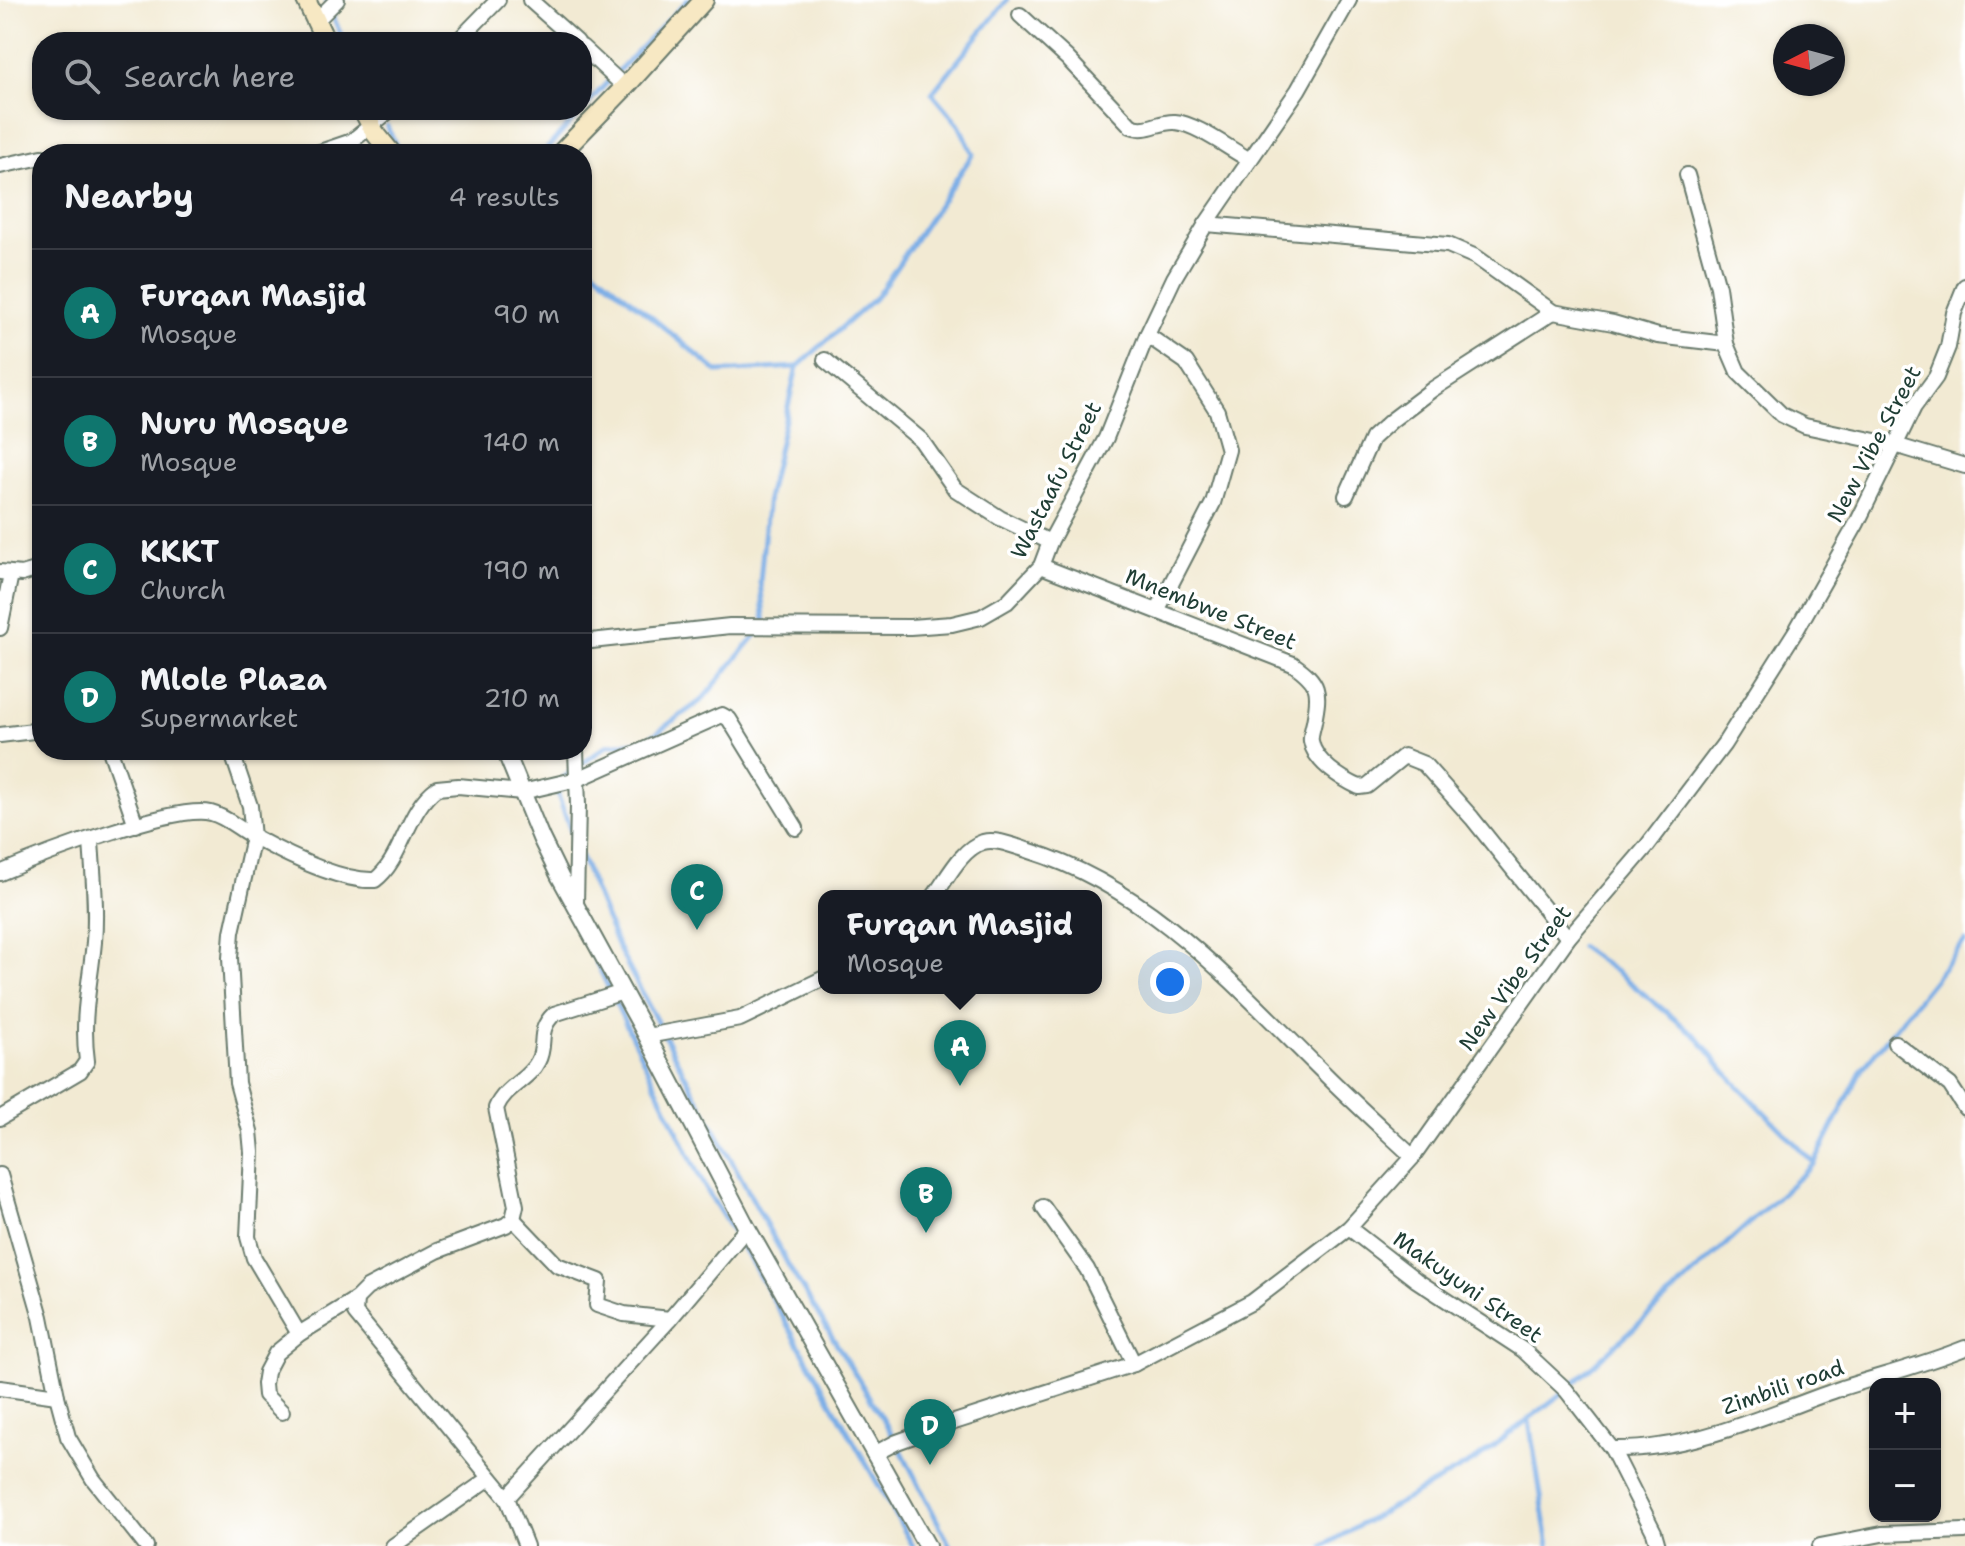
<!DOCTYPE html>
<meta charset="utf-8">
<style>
:root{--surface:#171b24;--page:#20242c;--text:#f1f3f6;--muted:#9ea1a6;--line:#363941;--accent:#0f766e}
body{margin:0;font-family:"Shantell Sans",sans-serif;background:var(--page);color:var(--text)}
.controls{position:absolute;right:24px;bottom:24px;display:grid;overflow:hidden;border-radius:16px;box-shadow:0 2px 6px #0004}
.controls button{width:72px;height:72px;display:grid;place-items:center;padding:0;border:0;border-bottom:2px solid var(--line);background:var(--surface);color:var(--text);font:40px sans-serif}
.compass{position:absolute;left:1773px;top:24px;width:72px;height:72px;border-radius:50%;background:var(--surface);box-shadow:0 2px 6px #0004;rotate:264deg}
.you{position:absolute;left:1170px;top:982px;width:28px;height:28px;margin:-20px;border:6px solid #fff;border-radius:50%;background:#1a73e8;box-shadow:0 0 0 12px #1a73e833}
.badge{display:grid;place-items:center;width:52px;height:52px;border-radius:50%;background:var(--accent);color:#fff;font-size:26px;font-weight:700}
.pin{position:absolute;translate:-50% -66px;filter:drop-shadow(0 2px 4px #0008)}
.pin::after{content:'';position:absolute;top:42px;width:28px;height:24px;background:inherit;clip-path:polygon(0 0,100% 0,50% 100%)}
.popup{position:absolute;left:818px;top:890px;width:284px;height:104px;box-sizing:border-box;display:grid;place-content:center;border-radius:16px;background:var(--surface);filter:drop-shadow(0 2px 6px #0005);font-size:26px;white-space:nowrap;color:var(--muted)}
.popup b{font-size:30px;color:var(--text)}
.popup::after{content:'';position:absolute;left:50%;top:100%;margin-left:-16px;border:16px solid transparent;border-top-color:var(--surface)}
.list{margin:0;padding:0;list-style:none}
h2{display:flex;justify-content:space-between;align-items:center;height:104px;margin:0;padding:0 32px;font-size:34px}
h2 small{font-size:26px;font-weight:400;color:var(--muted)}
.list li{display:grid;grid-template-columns:52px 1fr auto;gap:24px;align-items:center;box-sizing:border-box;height:128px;padding:0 32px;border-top:2px solid var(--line)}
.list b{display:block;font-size:30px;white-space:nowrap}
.list p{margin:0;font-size:26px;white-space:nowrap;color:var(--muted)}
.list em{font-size:26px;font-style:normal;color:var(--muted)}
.icon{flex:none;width:44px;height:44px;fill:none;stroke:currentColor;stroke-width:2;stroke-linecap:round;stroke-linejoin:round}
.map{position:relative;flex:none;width:1965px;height:1546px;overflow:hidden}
.search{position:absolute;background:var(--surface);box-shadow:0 2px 6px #0004;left:32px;top:32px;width:560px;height:88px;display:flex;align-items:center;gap:20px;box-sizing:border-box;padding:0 28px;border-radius:32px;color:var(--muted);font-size:30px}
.panel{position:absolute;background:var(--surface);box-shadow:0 2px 6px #0004;left:32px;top:144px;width:560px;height:616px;border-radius:32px}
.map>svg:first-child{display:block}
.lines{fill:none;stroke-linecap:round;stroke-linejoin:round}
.stream{stroke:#7aade6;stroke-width:5}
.minor-casing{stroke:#697a6c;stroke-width:18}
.tertiary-casing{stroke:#697a6c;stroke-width:20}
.secondary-casing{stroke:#697a6c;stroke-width:22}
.minor{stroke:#fff;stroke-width:14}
.tertiary{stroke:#fff;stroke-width:16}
.secondary{stroke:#f7e8c3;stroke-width:18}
.labels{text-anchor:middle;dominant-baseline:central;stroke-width:7;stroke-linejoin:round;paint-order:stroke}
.street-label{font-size:22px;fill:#1f3d34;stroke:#fff}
</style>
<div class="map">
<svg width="1965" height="1546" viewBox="0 0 1965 1546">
<rect width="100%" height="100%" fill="#fff"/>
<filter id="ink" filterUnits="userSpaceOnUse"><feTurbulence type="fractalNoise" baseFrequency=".0125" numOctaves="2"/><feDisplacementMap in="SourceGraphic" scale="16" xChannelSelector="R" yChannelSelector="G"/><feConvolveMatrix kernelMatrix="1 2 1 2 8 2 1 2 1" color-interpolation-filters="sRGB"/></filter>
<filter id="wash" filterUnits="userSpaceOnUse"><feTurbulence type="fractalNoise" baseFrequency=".006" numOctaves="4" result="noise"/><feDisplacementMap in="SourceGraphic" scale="32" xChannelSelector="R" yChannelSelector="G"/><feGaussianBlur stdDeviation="1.8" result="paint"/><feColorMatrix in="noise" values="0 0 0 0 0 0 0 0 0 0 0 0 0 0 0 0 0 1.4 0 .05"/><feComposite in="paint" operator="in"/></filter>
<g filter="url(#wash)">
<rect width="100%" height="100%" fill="#f2ead3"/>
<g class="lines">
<g class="stream">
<polyline points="326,0 344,42"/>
<polyline points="387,126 398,150"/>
<polyline points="542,154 614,75 688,0"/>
<polyline points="582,260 718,372 797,367 877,296 973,154 959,125 932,93 1007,0"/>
<polyline points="564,777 608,745 645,741 702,700 765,624 760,582 768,495 797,367"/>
<polyline points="555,787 573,837"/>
<polyline points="581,857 618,947 679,1064 791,1270 897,1442 950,1546"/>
<polyline points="583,935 703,1184 755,1268 913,1546"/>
<polyline points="1581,947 1623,977 1697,1037 1726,1073 1814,1163"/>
<polyline points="1529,1421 1549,1546"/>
<polyline points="1323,1546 1477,1459 1566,1390 1814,1164 1862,1069 1965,941"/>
</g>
</g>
</g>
<g filter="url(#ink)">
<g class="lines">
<g class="minor-casing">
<g id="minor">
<polyline points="530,0 577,42"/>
<path d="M1020,15L1067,58L1131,126C1147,133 1158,121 1175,122C1195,123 1231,150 1250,160"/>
<polyline points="315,22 337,0"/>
<polyline points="457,42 498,0"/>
<polyline points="582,47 625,87"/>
<polyline points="314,154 352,141 390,110"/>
<polyline points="0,166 42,157"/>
<polyline points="1687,175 1718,287 1726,344 1738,372 1782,415 1805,426 1895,445 1965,466"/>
<polyline points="1206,224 1448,245 1476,257 1553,312 1613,323 1658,336 1726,344"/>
<polyline points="1147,335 1186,362 1217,411 1228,450 1213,503 1158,609"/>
<polyline points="825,360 921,440 955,489 1000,518 1050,542"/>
<polyline points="1346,496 1372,438 1392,420 1433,389 1553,312"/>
<path d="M1041,566L1293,664C1320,683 1320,691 1314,722C1313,727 1310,736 1311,741C1314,762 1342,779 1359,787L1367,786L1404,756L1424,764L1472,818L1568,938"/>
<polyline points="0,572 22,574 42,568"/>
<polyline points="0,628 11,574"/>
<polyline points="582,642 730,626 910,627 952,624 981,617 1007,602 1041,566 1050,542 1106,438 1147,335 1174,278 1206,224 1298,90 1349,0"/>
<polyline points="0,735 42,730"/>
<polyline points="110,750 136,825"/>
<polyline points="231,750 250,806 253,837 232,932 230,958 237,1083 250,1131 252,1152 248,1237 254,1258 299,1334"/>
<polyline points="576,750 578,805 576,904"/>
<path d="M0,873C40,856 175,804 211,813C227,817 240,830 254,837C285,854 340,882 375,880C403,859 406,810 437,788L458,786L522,792L578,779L722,715L729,719L796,828"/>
<path d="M934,896C947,879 961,849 983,842C997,838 1016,847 1030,851C1151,888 1237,988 1324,1073C1353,1102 1383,1129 1413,1157"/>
<polyline points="647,1036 740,1019 824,978"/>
<polyline points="1895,1043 1950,1085 1965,1108"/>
<path d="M0,1118L80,1071L87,1061C81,1017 90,985 94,942C97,908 93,874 91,841"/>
<polyline points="0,1175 41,1317 57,1396 68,1437 93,1479 146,1546"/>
<polyline points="1043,1207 1087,1269 1134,1364"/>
<polyline points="513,1219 557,1265 599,1281 597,1305 624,1314 670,1319"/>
<polyline points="1349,1228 1416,1280 1523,1350 1566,1390 1612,1449 1654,1532 1658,1546"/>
<polyline points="356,1299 355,1313 507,1498 526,1546"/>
<polyline points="0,1388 57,1396"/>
<path d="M282,1412L265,1395L264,1384L266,1372L276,1353L299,1334L356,1299L367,1288L437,1251L506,1225L513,1219L516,1206L496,1108C505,1086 529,1080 538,1061C547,1044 536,1031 554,1014L623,992"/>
<path d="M1612,1449C1693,1451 1767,1414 1842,1388C1883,1375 1925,1364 1965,1348"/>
<polyline points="874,1454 897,1442 939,1427 1134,1364 1252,1302 1349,1228 1413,1157 1568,938 1647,846 1724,744 1797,629 1857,523 1914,407 1936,377 1948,347 1954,313 1965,286"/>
<polyline points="507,1498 670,1319 747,1228"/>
<polyline points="393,1546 490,1478"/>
<polyline points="1820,1546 1882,1534 1965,1531"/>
</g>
</g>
<g class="tertiary-casing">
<polyline id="tertiary" points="505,750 541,838 560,877 647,1036 747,1228 927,1546"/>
</g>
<g class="secondary-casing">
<g id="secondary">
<polyline points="306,0 326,42"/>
<polyline points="363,110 375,133 392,154"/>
<polyline points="560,154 625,87 704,0"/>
</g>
</g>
<use href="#minor" class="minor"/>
<use href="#tertiary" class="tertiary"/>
<use href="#secondary" class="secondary"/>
</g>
</g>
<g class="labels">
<g class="street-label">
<text transform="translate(1874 444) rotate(-62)">New Vibe Street</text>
<text transform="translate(1056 480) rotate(-63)">Wastaafu Street</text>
<text transform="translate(1211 609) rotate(22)">Mnembwe Street</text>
<text transform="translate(1515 978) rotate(-54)">New Vibe Street</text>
<text transform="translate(1468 1287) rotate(35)">Makuyuni Street</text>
<text transform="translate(1783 1387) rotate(-19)">Zimbili road</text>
</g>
</g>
</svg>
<div class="controls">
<button>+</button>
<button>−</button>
</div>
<svg class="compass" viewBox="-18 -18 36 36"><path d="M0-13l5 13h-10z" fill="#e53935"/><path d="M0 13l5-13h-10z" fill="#9ea1a6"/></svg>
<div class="you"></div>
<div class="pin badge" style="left:960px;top:1086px">A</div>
<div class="popup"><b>Furqan Masjid</b>Mosque</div>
<div class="pin badge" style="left:926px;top:1233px">B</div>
<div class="pin badge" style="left:697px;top:930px">C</div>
<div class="pin badge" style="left:930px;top:1465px">D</div>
<div class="search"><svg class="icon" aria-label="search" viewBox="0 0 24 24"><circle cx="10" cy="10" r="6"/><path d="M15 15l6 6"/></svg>Search here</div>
<section class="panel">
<h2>Nearby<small>4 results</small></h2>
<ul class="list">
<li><span class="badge">A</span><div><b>Furqan Masjid</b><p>Mosque</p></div><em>90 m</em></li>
<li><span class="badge">B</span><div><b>Nuru Mosque</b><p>Mosque</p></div><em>140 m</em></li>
<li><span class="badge">C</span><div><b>KKKT</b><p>Church</p></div><em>190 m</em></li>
<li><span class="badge">D</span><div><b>Mlole Plaza</b><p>Supermarket</p></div><em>210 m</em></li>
</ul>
</section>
</div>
